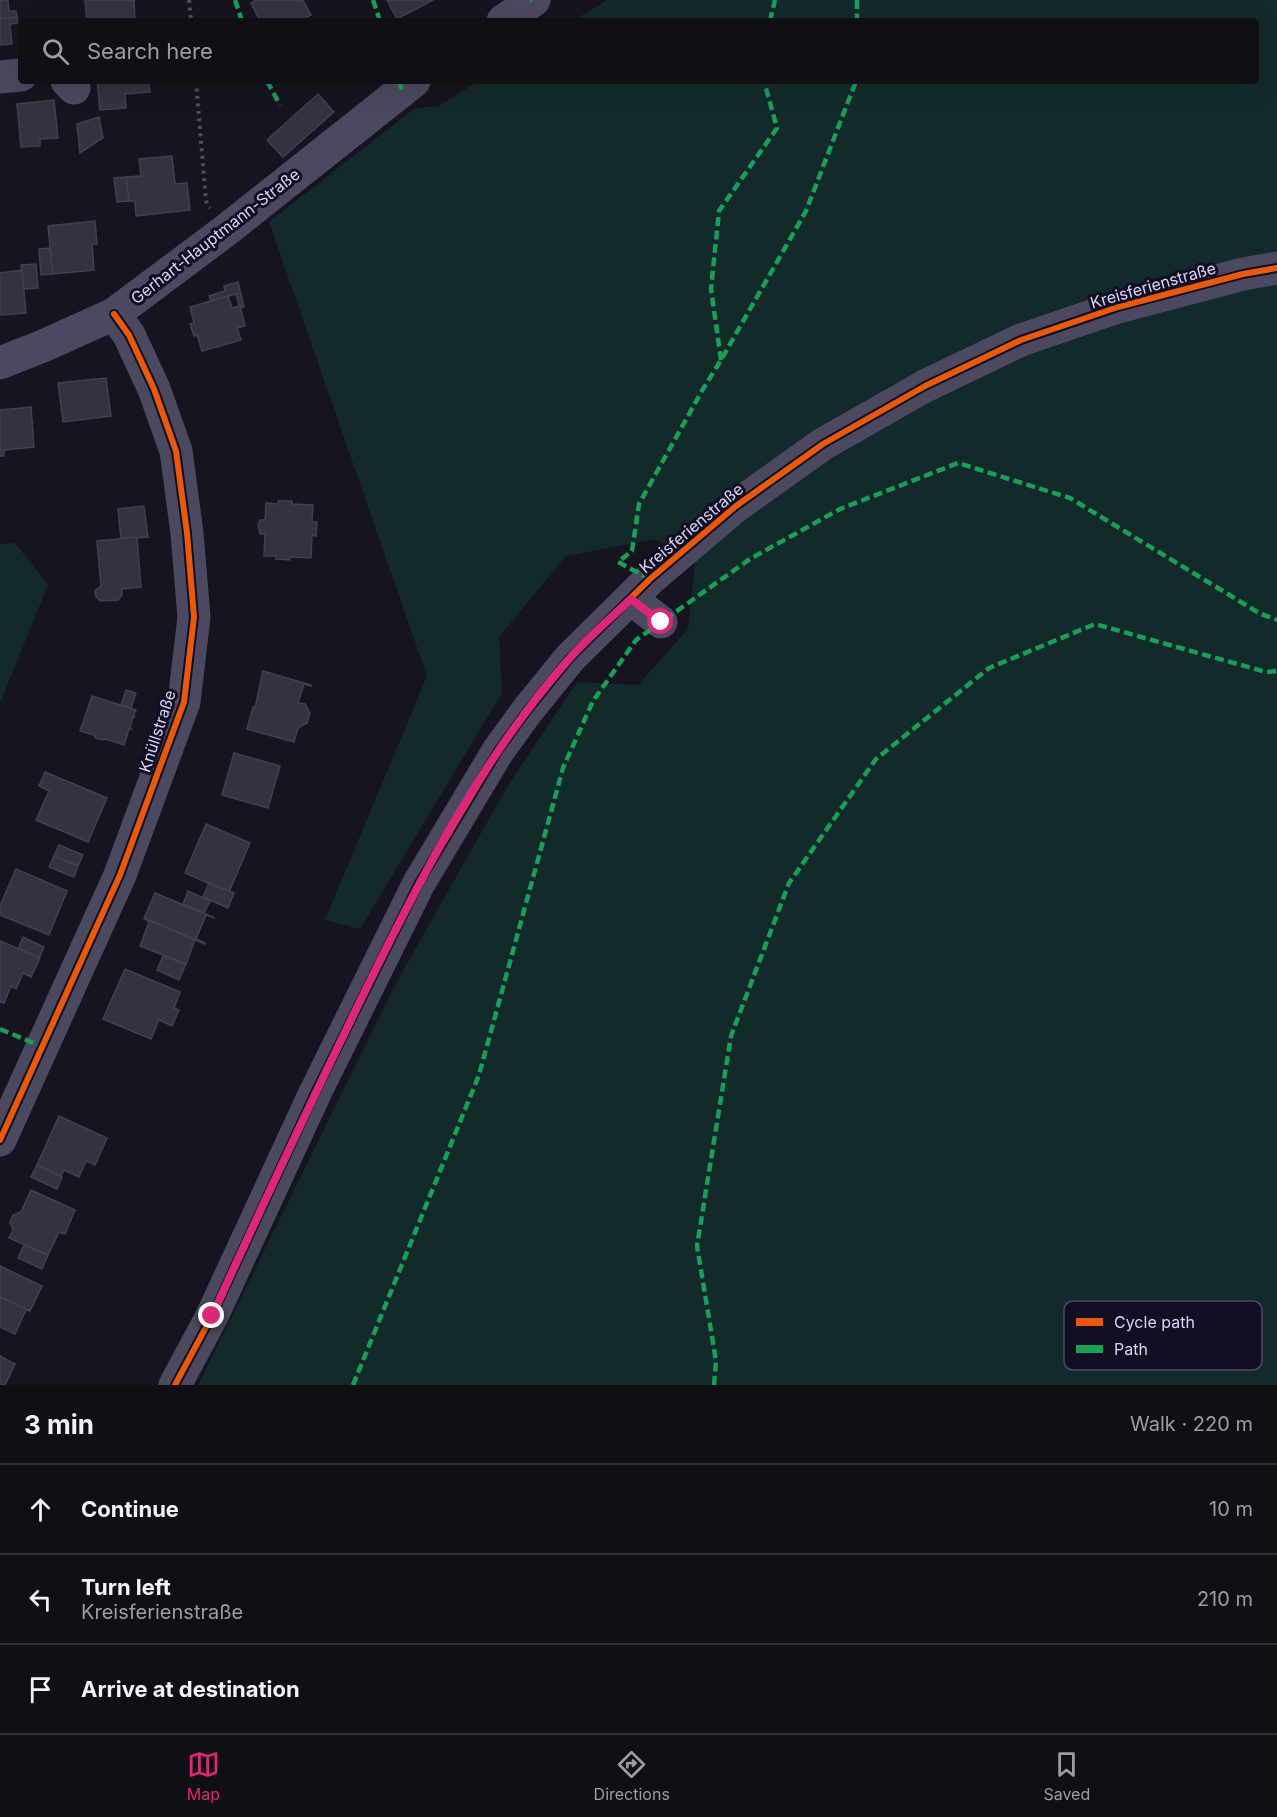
<!DOCTYPE html>
<meta charset="utf-8">
<style>
:root{--surface:#100f16;--page:#1e1d23;--text:#f1f3f6;--muted:#9c9ca1;--line:#302f35;--accent:#db2777}
body{margin:0;font-family:Inter,sans-serif;background:var(--page);color:var(--text)}
.stop{position:absolute;width:18px;height:18px;margin:-14px;border:4px solid #db2777;border-radius:50%;background:#fff}
.stop.end{background:#db2777;border-color:#fff;box-shadow:0 2px 6px #0008}
.list{margin:0;padding:0;list-style:none}
h2{display:flex;justify-content:space-between;align-items:center;height:78px;margin:0;padding:0 24px;font-size:26px}
h2 small{font-size:20px;font-weight:400;color:var(--muted)}
.list li{display:grid;grid-template-columns:39px 1fr auto;gap:18px;align-items:center;box-sizing:border-box;height:90px;padding:0 24px;border-top:2px solid var(--line)}
.list b{display:block;font-size:22px;white-space:nowrap}
.list p{margin:0;font-size:20px;white-space:nowrap;color:var(--muted)}
.list em{font-size:20px;font-style:normal;color:var(--muted)}
.icon{flex:none;width:33px;height:33px;fill:none;stroke:currentColor;stroke-width:2;stroke-linecap:round;stroke-linejoin:round}
.map{position:relative;flex:none;width:1277px;height:1385px;overflow:hidden}
.search{position:absolute;background:var(--surface);box-shadow:0 6px 24px #0002;left:18px;right:18px;top:18px;height:66px;display:flex;align-items:center;gap:15px;box-sizing:border-box;padding:0 21px;border-radius:6px;color:var(--muted);font-size:22px}
.sheet{height:348px;background:var(--surface)}
nav{display:flex;justify-content:space-around;align-items:center;box-sizing:border-box;height:84px;border-top:2px solid var(--line);background:var(--surface);font-size:16px;color:var(--muted)}
nav a{display:grid;justify-items:center;gap:3px}
nav .on{color:var(--accent)}
.map>svg:first-child{display:block}
.green{fill:#132a2b}
.building{fill:#343240;stroke:#433e52;stroke-width:1.5}
.lines{fill:none;stroke-linecap:round;stroke-linejoin:round}
.path{stroke:#46515f;stroke-width:4;stroke-dasharray:3 4.5;stroke-linecap:butt}
.minor{stroke:#4b495f;stroke-width:33}
.quiet{stroke:#1a9f57;stroke-width:4.5;stroke-dasharray:9 4.5;stroke-linecap:butt}
.cycleway-casing{stroke:#130f23;stroke-width:10}
.cycleway{stroke:#e8590c;stroke-width:6}
.route{stroke:#db2777;stroke-width:8}
.labels{text-anchor:middle;dominant-baseline:central;stroke-width:6;stroke-linejoin:round;paint-order:stroke}
.street-label{font-size:16px;fill:#dad3fd;stroke:#130f23}
.key{fill:#130f23;stroke:#4f4a64;stroke-width:1.5}
.key-label{font-size:16px;fill:#dad3fd}
</style>
<div class="map">
<svg width="1277" height="1385" viewBox="0 0 1277 1385">
<rect width="100%" height="100%" fill="#16141e"/>
<g class="green">
<polygon points="607,0 1277,0 1277,1385 198,1385 395,985 507,787 577,682 638,685 688,629 695,562 655,539 566,556 499,637 502,693 360,929 325,920 427,676 269,222 415,108 439,106 478,81 1256,81 1256,21 573,21"/>
<polygon points="15,543 48,585 0,703 0,544"/>
</g>
<g class="building">
<polygon points="0,0 8,0 9,11 16,11 17,17 0,19"/>
<polygon points="85,0 134,0 135,21 87,21"/>
<polygon points="256,0 303,0 311,15 306,17 307,21 255,21 259,19 251,3"/>
<polygon points="387,0 433,0 397,19"/>
<polygon points="17,17 18,23 10,24 12,44 0,45 0,19"/>
<polygon points="97,81 151,81 149,85 150,92 125,94 126,108 100,110"/>
<polygon points="318,94 334,112 283,157 267,140"/>
<polygon points="54,100 58,138 40,139 40,146 21,147 17,104"/>
<polygon points="99,117 103,138 80,153 77,124"/>
<polygon points="172,156 175,184 187,183 190,210 136,216 135,201 129,201 126,177 141,176 139,159"/>
<polygon points="126,177 129,201 117,202 114,178"/>
<polygon points="95,221 97,244 92,244 94,270 53,274 48,226"/>
<polygon points="50,248 53,274 41,275 39,249"/>
<polygon points="36,264 38,288 24,289 21,265"/>
<polygon points="22,270 26,313 0,315 0,273"/>
<polygon points="238,282 244,307 240,308 236,294 211,301 209,296 225,291 224,286"/>
<polygon points="228,296 232,308 240,306 245,326 237,328 241,340 202,351 197,335 194,336 190,324 194,323 190,307"/>
<polygon points="106,378 111,416 63,422 58,383"/>
<polygon points="31,407 34,447 4,450 4,456 0,456 0,410"/>
<polygon points="278,501 292,501 292,504 313,505 312,522 317,522 316,536 312,535 311,558 290,557 290,560 276,559 276,556 264,556 265,534 260,534 258,524 260,520 265,520 266,503 278,504"/>
<polygon points="144,506 148,537 121,539 118,509"/>
<polygon points="137,537 141,587 122,589 122,595 118,600 101,601 96,597 95,591 101,586 97,541"/>
<polygon points="263,671 311,685 311,686 304,684 298,703 305,704 310,713 307,723 298,728 294,742 247,729 253,707 255,708"/>
<polygon points="126,690 136,693 131,708 121,705"/>
<polygon points="92,696 136,710 133,716 135,717 133,717 130,728 131,729 129,729 124,745 106,739 103,740 96,738 94,735 80,731"/>
<polygon points="234,753 280,766 268,808 222,795"/>
<polygon points="45,772 107,798 88,842 36,820 49,791 39,786"/>
<polygon points="206,824 250,843 229,892 185,873"/>
<polygon points="59,845 83,855 78,866 54,856"/>
<polygon points="54,856 78,866 74,877 49,867"/>
<polygon points="16,869 67,891 49,935 0,915 0,906"/>
<polygon points="209,883 234,893 228,908 203,897"/>
<polygon points="188,891 210,901 204,913 183,904"/>
<polygon points="155,893 215,918 206,915 196,939 205,943 205,944 144,918"/>
<polygon points="144,918 195,940 186,964 140,946 149,922"/>
<polygon points="23,937 44,947 39,958 18,949"/>
<polygon points="0,941 40,958 31,977 23,973 16,989 11,986 4,1003 0,1002"/>
<polygon points="163,956 186,964 179,980 157,970"/>
<polygon points="125,969 180,992 174,1008 179,1010 172,1026 159,1020 151,1039 103,1019"/>
<polygon points="59,1116 107,1138 95,1165 86,1161 79,1177 64,1170 61,1176 37,1165"/>
<polygon points="37,1165 62,1177 57,1189 31,1177"/>
<polygon points="31,1190 75,1210 65,1234 59,1232 48,1255 9,1238 13,1230 10,1222 13,1215 21,1212"/>
<polygon points="24,1245 48,1255 42,1269 18,1258"/>
<polygon points="0,1266 42,1286 30,1311 0,1297"/>
<polygon points="0,1297 30,1311 26,1310 15,1334 0,1327"/>
<polygon points="0,1356 15,1364 5,1385 0,1385"/>
</g>
<g class="lines">
<g class="path">
<polyline points="189,0 191,21"/>
<polyline points="196,81 206,201 210,208"/>
</g>
<g class="minor">
<polyline points="503,21 534,0"/>
<polyline points="0,77 21,75"/>
<polyline points="67,81 74,88"/>
<polyline points="0,363 43,346 114,314 225,231 414,81"/>
<polyline points="631,599 661,622"/>
<polyline points="0,1140 120,875 184,702 194,617 187,533 176,451 154,389 129,335 114,314"/>
<polyline points="175,1385 212,1316 315,1093 419,883 498,751 527,711 570,658 650,579 736,506 823,444 925,386 1021,340 1118,307 1243,274 1277,268"/>
</g>
<g class="quiet">
<polyline points="235,0 242,21"/>
<polyline points="373,0 380,21"/>
<polyline points="531,0 532,1"/>
<polyline points="857,0 857,21"/>
<polyline points="770,21 775,0"/>
<polyline points="267,81 280,105"/>
<polyline points="399,81 402,90"/>
<polyline points="721,360 711,289 719,211 777,128 764,81"/>
<polyline points="650,579 618,562 632,551 639,504 703,389 721,360 806,211 856,81"/>
<polyline points="0,1029 43,1047"/>
<polyline points="353,1385 479,1075 563,768 593,701 636,640 750,559 840,509 958,463 1070,498 1259,613 1277,620"/>
<polyline points="714,1385 716,1361 697,1246 731,1036 789,883 876,759 989,668 1095,624 1266,672 1277,671"/>
</g>
<g class="cycleway-casing">
<g id="cycleway">
<polyline points="0,1140 120,875 184,702 194,617 187,533 176,451 154,389 129,335 114,314"/>
<polyline points="175,1385 212,1316 315,1093 419,883 498,751 527,711 570,658 650,579 736,506 823,444 925,386 1021,340 1118,307 1243,274 1277,268"/>
</g>
</g>
<use href="#cycleway" class="cycleway"/>
</g>
<g class="lines">
<path class="route" d="M212,1316C263,1204 315,1093 369,983C425,869 485,754 569,659C588,637 611,618 631,599L661,622"/>
</g>
<g class="labels">
<g class="street-label">
<text transform="translate(215 236) rotate(-38)">Gerhart-Hauptmann-Straße</text>
<text transform="translate(1153 285) rotate(-16)">Kreisferienstraße</text>
<text transform="translate(691 528) rotate(-40)">Kreisferienstraße</text>
<text transform="translate(157 731) rotate(-72)">Knüllstraße</text>
</g>
</g>
<rect x="1064" y="1301" width="198" height="69" rx="9" class="key"/>
<rect x="1076" y="1318" width="27" height="8" fill="#e8590c"/>
<rect x="1076" y="1345" width="27" height="8" fill="#1a9f57"/>
<g class="key-label">
<text x="1114" y="1328">Cycle path</text>
<text x="1114" y="1355">Path</text>
</g>
</svg>
<div class="stop" style="left:661px;top:622px"></div>
<div class="stop end" style="left:212px;top:1316px"></div>
<div class="search"><svg class="icon" aria-label="search" viewBox="0 0 24 24"><circle cx="10" cy="10" r="6"/><path d="M15 15l6 6"/></svg>Search here</div>
</div>
<section class="sheet">
<h2>3 min<small>Walk · 220 m</small></h2>
<ul class="list">
<li><svg class="icon" aria-label="ahead" viewBox="0 0 24 24"><path d="M12 20V5M6 11l6-6 6 6"/></svg><div><b>Continue</b></div><em>10 m</em></li>
<li><svg class="icon" aria-label="left" viewBox="0 0 24 24"><path d="M17 20v-9H6M10 6l-5 5 5 5"/></svg><div><b>Turn left</b><p>Kreisferienstraße</p></div><em>210 m</em></li>
<li><svg class="icon" aria-label="arrive" viewBox="0 0 24 24"><path d="M6 21V4h12l-3 4 3 4H6"/></svg><div><b>Arrive at destination</b></div></li>
</ul>
</section>
<nav>
<a class="on"><svg class="icon" aria-label="map" viewBox="0 0 24 24"><path d="M3 6l6-2 6 2 6-2v14l-6 2-6-2-6 2zM9 4v14M15 6v14"/></svg>Map</a>
<a><svg class="icon" aria-label="directions" viewBox="0 0 24 24"><path d="M12 3l9 9-9 9-9-9zM9 14v-3h6M13 9l2 2-2 2"/></svg>Directions</a>
<a><svg class="icon" aria-label="saved" viewBox="0 0 24 24"><path d="M7 4h10v16l-5-4-5 4z"/></svg>Saved</a>
</nav>
